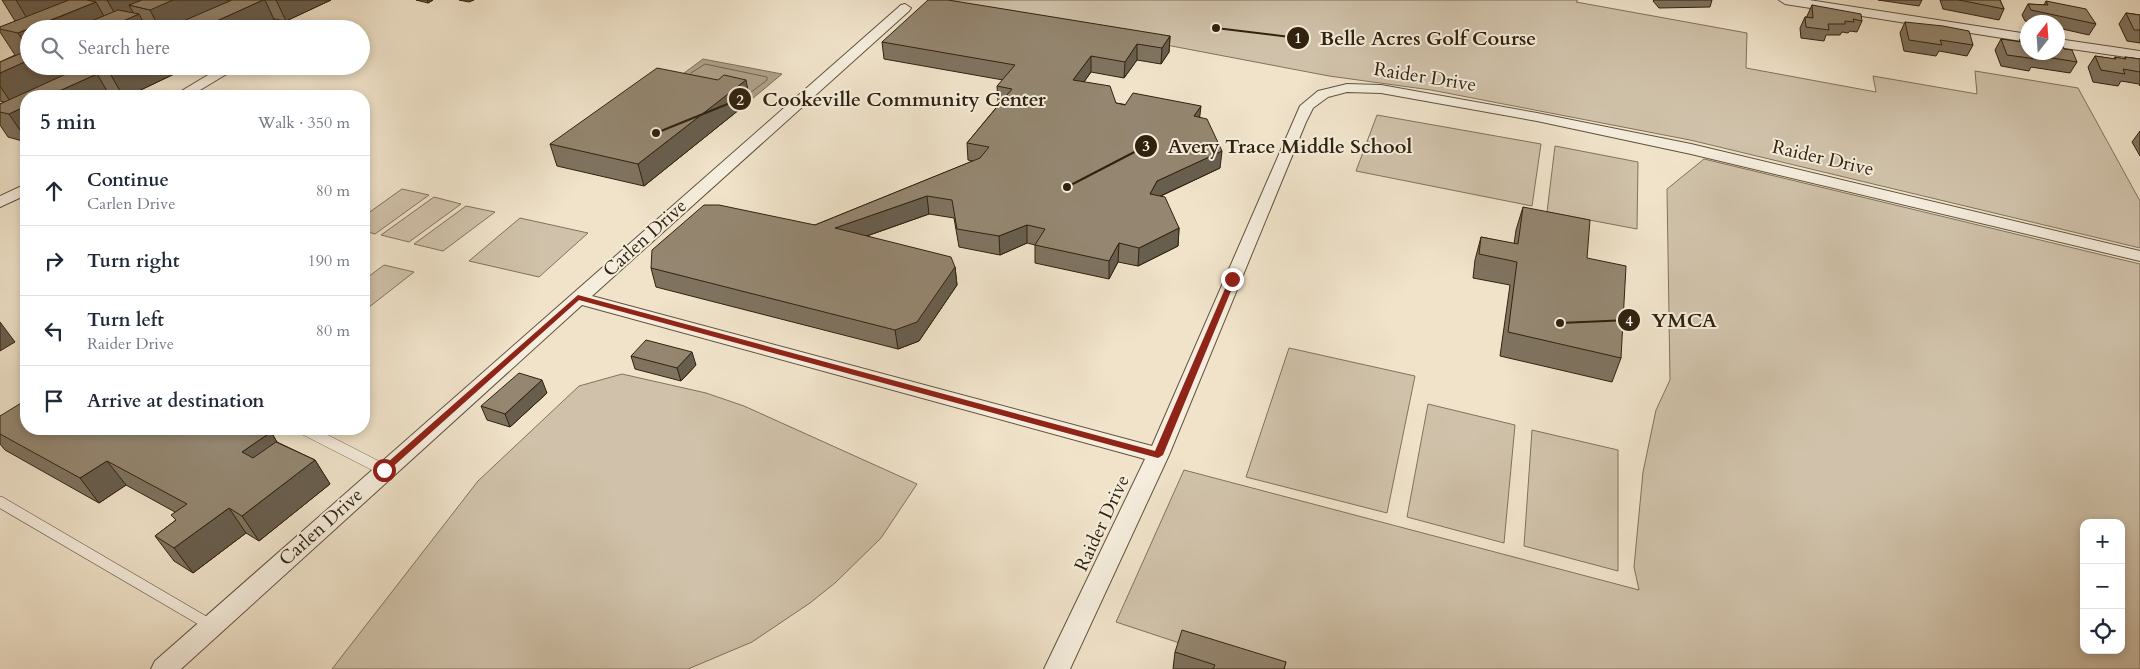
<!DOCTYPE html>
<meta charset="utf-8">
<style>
:root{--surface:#fff;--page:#f6f6f7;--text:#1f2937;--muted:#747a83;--line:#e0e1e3}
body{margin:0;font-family:Cardo,serif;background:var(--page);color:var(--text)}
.controls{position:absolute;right:15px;bottom:15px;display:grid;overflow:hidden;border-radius:10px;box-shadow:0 2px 8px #0003}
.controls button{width:45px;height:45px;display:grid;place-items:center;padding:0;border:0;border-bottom:1px solid var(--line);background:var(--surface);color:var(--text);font:25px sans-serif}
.compass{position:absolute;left:2020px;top:15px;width:45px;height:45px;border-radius:50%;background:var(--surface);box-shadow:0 2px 8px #0003;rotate:17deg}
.stop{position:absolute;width:15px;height:15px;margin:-11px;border:4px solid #8f2418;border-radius:50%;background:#fff}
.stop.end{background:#8f2418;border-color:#fff;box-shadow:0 1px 5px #0008}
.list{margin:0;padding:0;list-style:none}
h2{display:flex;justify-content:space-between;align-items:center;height:65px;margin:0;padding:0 20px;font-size:21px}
h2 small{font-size:16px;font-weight:400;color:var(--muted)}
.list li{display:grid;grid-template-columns:32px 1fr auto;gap:15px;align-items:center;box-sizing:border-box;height:70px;padding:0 20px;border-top:1px solid var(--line)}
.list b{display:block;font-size:19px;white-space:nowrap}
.list p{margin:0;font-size:16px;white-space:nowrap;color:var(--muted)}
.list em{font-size:16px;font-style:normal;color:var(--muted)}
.icon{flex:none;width:28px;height:28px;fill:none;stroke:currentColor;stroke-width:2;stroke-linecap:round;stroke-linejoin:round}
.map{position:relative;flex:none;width:2140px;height:669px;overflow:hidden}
.search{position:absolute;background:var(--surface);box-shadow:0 2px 8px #0003;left:20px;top:20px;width:350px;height:55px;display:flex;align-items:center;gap:12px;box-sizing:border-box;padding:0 18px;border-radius:28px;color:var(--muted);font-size:19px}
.panel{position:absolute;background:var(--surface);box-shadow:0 2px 8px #0003;left:20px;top:90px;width:350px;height:345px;border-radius:20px}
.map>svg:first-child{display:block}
.green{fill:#d0c2aa;stroke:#80725c;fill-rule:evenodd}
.water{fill:#afa18a;stroke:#7d6e58}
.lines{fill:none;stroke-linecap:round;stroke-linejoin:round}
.shore{stroke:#70624c;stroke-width:1}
.lane-casing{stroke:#61523d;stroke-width:12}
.street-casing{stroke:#61523d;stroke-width:2}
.lane{stroke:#f5eddd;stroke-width:11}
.street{fill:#f5eddd;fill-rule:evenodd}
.wall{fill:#7f7360;stroke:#31220e}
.shaded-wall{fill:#685e4e;stroke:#31220e}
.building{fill:#948670;stroke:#31220e}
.route{fill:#8f2418}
.labels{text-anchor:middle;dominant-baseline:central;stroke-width:4;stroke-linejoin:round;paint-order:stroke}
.street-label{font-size:19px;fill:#31220e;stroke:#f5eddd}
.leader{fill:none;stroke:#31220e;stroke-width:2}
.callout-dot{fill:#31220e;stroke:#f5eddd;stroke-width:2}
.mark-label{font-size:15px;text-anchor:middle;font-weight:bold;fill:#fff}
.callout-label{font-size:20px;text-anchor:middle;font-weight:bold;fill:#31220e;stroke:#f5eddd;stroke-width:4;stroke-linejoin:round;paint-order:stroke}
</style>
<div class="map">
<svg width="2140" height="669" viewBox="0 0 2140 669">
<rect width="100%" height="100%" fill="#f0e3ca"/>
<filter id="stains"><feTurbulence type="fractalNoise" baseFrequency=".004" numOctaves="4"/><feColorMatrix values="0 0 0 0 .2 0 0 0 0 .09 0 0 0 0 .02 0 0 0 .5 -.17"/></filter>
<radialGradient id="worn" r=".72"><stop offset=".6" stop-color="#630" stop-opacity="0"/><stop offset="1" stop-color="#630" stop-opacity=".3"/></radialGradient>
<g class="green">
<polygon points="930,0 1578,0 1576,2 1747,33 1746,68 1876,92 1873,76 1977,94 1975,71 2078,88 2140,201 2140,248 1690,140 1431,90 1329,76"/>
<polygon points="1377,115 1541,144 1532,206 1356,171"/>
<polygon points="1555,146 1638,162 1637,229 1547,212"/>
<path d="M1704,159L2140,264V669H1258L1116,622L1184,470L1639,590L1634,567L1643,472L1656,410L1670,380L1667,189ZM2084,523H2121V650H2084Z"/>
<polygon points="402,189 429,195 375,234 364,231 364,216"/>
<polygon points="434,197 461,204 409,242 381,235"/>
<polygon points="466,206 495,212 443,251 414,244"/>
<polygon points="520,218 588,233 539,277 469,261"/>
<polygon points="384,265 414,272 364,311 364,280"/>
<polygon points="1289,348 1415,376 1387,513 1246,477"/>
<polygon points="622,374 706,393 744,406 917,484 881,538 835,583 810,603 752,642 688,669 332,669 478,481 579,386"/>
<polygon points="1428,404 1515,425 1504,543 1407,517"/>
<polygon points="1532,430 1618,450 1618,571 1524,546"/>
</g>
<polygon class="water" points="703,59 782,74 752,99 668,85"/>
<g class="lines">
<polyline class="shore" points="691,73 705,64 767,77 767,80 750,93"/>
<g class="lane-casing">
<g id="lane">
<polyline points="304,429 384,470"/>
<polyline points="0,502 212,626"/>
</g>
</g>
<g class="street-casing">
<g id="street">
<polygon points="1779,0 1809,0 2028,34 2028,42 1785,4"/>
<polygon points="905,4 911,8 909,11 592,296 1152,446 1300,106 1318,91 1347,84 1381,85 1537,113 1691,144 2140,251 2140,261 1691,154 1537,121 1381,93 1347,92 1328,97 1313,108 1306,122 1169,455 1070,669 1044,669 1145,459 582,305 181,669 151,669 155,661 901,5"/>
<polygon points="2058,39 2140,51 2140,59 2058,47"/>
<polygon points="223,66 240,66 190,96 173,96"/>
<polygon points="26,184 26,195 0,207 0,196"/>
</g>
</g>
<use href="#lane" class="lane"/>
<use href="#street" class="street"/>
</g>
<g class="wall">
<polygon points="2,0 228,0 229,1 232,0 331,0 286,21 274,19 277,26 271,29 29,29 29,66 191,66 128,96 118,96 109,94 110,96 26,96 26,142 8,137 0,125 0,104 4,102 0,101 0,62 15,55 0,32 0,27 16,21 15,21"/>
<polygon points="416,0 433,0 428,3"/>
<polygon points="459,0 474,0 469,2"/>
<polygon points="1654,0 1712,0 1710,7 1659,8 1653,1"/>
<polygon points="1878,0 1922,0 1919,6"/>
<polygon points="1940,0 2000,0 2004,9 1999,20 1943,9"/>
<polygon points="2046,1 2096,24 2089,35 2058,28 2058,22 2032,22 2025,21 2022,15 2028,4 2044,5"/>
<polygon points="1812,5 1862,21 1857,32 1850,31 1848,33 1842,32 1840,35 1826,35 1824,41 1801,38 1800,28 1805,17 1807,17 1807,16"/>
<polygon points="2126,13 2140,15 2140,43 2127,41 2119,24"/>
<polygon points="1905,22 1973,45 1967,56 1939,51 1936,56 1904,51 1900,33"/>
<polygon points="1170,36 1169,52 1161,64 1137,60 1124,78 1091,72 1084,82 1116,103 1200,117 1220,168 1161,196 1179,228 1178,246 1138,266 1118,262 1109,279 1035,263 1035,245 1027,243 1000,255 959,247 954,218 929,214 867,236 955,267 957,285 919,341 898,349 656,287 651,268 815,225 973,161 968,160 967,143 1000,103 998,103 997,86 1003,80 884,59 882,42"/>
<polygon points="2001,39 2019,42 2020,39 2028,52 2064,49 2077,62 2070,73 2031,67 2029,71 2001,66 1995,50"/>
<polygon points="2095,56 2113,59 2115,57 2123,59 2125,57 2140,59 2140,86 2139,84 2121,81 2118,86 2093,82 2088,67"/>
<polygon points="750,101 644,186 557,166 550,144"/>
<polygon points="2140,131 2140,156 2132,142"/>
<polygon points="1523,207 1587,258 1621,358 1612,382 1500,356 1510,285 1473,278 1475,260 1481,237 1514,244 1516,230"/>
<polygon points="631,356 696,365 681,381 635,369"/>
<polygon points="547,393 510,427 487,420 481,406"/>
<polygon points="0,416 271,432 277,442 315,460 330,484 259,541 246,533 193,573 174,561 155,536 176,520 175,512 126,485 99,503 5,450 0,444"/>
<polygon points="1175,652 1286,662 1284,669 1173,669"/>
</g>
<g class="shaded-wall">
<polygon points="16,0 90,0 31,25"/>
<polygon points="107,0 228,0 231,7 174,25 176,29 160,29 150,10 129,5 135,16 139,14 147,29 30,29 96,2 110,27 120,23"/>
<polygon points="263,0 265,0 277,26 271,29 199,29"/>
<polygon points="276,0 331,0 286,21"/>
<polygon points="427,0 433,0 428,3"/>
<polygon points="29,29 29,50 18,33"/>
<polygon points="1170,36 1169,52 1161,64 1162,48"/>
<polygon points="1137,44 1137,60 1124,78 1125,62"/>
<polygon points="1091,56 1091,72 1073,97 1073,80"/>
<polygon points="29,60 29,66 62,66 69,78 12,104 0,86 0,73"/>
<polygon points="74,66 87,66 89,70 79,75"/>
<polygon points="116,66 191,66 128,96 123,96 108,70"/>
<polygon points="97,74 110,96 48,96"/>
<polygon points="746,80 750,101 644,186 638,164"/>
<polygon points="26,106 26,139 9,114"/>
<polygon points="1201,106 1199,123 1194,116"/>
<polygon points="1222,151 1220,168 1156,198 1150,194 1157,181"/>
<polygon points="927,196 929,214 838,246 835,228"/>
<polygon points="1027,225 1027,243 1000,255 999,236"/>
<polygon points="1179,228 1178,246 1138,266 1139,248"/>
<polygon points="1119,243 1118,262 1109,279 1109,261"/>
<polygon points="955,267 957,285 919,341 898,349 895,330"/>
<polygon points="0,322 15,342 0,351"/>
<polygon points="692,352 696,365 681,381 677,368"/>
<polygon points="542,380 547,393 510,427 505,414"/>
<polygon points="271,432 286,457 259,477 242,452"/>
<polygon points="315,460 330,484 259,541 242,516"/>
<polygon points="107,461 126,485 99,503 80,478"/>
<polygon points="229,508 246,533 193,573 174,548"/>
</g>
<g class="building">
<polygon points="69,0 87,0 96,2 18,33 0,29 0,27"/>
<polygon points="142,0 173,0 150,10 129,5"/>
<polygon points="232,0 263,0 199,29 189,29 174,25"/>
<polygon points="928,0 948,0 1170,36 1162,48 1137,44 1125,62 1091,56 1073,80 1110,86 1116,103 1125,105 1133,93 1201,106 1194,116 1207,119 1222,151 1157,181 1150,194 1165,197 1179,228 1139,248 1119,243 1109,261 1035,245 1045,229 1027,225 999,236 957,229 952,200 927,196 835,228 951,257 955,267 917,322 895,330 651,268 652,250 704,205 719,205 815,225 980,158 989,147 967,143 1012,89 997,86 1015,65 882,42"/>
<polygon points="1959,0 2000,0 2004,9"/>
<polygon points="2046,1 2086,9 2096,24 2031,10 2028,4 2048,5"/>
<polygon points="1812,5 1861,14 1862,21 1853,19 1854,22 1845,21 1845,24 1828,24 1829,30 1806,27 1805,17 1813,18"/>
<polygon points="118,10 139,14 105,29 72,29"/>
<polygon points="2126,13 2140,15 2140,30 2134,30"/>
<polygon points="1905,22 1943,26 1969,31 1973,45 1940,40 1942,45 1909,40"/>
<polygon points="2001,39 2022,42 2020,39 2028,40 2028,52 2058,52 2058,45 2062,45 2064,49 2072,50 2077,62 2034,55 2036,59 2007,55"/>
<polygon points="29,50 29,60 0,73 0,62"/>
<polygon points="2095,56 2116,59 2115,57 2126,59 2125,57 2140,59 2140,72 2123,69 2125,74 2101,70"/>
<polygon points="93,66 116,66 108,70"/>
<polygon points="657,68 718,80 724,75 746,80 638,164 550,144"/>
<polygon points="77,69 97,74 48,96 26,96 26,106 9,114 0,112 0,104"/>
<polygon points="1523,207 1590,220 1587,258 1626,266 1621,358 1508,332 1517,262 1479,254 1481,237 1518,244"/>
<polygon points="646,340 692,352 677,368 631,356"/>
<polygon points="519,373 542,380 505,414 481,406"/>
<polygon points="26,400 26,429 264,429 271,432 242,452 253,458 276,442 315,460 242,516 229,508 174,548 155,536 176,520 171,515 187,504 107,461 80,478 0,434 0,416"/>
<polygon points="1182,630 1286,662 1284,669 1213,669 1215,665 1175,652"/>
</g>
<polygon class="route" points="1230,277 1236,279 1163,455 1158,458 579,300 387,472 380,472 379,470 578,295 1155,451"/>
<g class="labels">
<g class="street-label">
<text transform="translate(1425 77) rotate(9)">Raider Drive</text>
<text transform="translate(1823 158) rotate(13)">Raider Drive</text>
<text transform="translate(645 238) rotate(-42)">Carlen Drive</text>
<text transform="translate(1102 523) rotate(-65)">Raider Drive</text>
<text transform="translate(321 527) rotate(-42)">Carlen Drive</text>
</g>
</g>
<path class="leader" d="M1216 28L1298 38M656 133L740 99M1067 187L1146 146M1560 323L1629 320"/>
<g class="callout-dot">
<circle cx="1216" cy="28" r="5"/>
<circle cx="656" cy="133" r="5"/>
<circle cx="1067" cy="187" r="5"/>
<circle cx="1560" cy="323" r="5"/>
<circle cx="1298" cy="38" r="12"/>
<circle cx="740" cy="99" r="12"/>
<circle cx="1146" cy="146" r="12"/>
<circle cx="1629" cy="320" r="12"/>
</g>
<g class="mark-label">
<text x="1298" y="43">1</text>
<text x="740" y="105">2</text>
<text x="1146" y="151">3</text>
<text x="1629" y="326">4</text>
</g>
<g class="callout-label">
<text x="1428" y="45">Belle Acres Golf Course</text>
<text x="904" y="106">Cookeville Community Center</text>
<text x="1290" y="153">Avery Trace Middle School</text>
<text x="1684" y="327">YMCA</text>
</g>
<rect width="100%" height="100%" filter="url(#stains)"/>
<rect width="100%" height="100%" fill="url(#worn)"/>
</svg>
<div class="controls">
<button>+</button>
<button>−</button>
<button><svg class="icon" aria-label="locate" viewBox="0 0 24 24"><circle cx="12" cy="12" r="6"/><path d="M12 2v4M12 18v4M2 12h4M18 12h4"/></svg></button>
</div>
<svg class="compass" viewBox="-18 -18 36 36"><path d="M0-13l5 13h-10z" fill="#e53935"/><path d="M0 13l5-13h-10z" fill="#747a83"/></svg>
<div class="stop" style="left:384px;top:470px"></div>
<div class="stop end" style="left:1232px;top:279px"></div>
<div class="search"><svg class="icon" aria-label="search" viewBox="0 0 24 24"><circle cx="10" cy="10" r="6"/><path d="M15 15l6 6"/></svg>Search here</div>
<section class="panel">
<h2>5 min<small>Walk · 350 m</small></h2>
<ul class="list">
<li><svg class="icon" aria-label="ahead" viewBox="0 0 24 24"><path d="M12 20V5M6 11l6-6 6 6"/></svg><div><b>Continue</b><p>Carlen Drive</p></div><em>80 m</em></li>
<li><svg class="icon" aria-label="right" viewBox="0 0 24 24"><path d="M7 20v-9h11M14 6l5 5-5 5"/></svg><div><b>Turn right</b></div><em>190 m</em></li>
<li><svg class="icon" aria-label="left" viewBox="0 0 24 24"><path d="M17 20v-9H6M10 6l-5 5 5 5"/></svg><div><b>Turn left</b><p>Raider Drive</p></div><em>80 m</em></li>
<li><svg class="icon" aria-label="arrive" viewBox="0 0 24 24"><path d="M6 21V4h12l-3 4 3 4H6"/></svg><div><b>Arrive at destination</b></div></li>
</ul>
</section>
</div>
